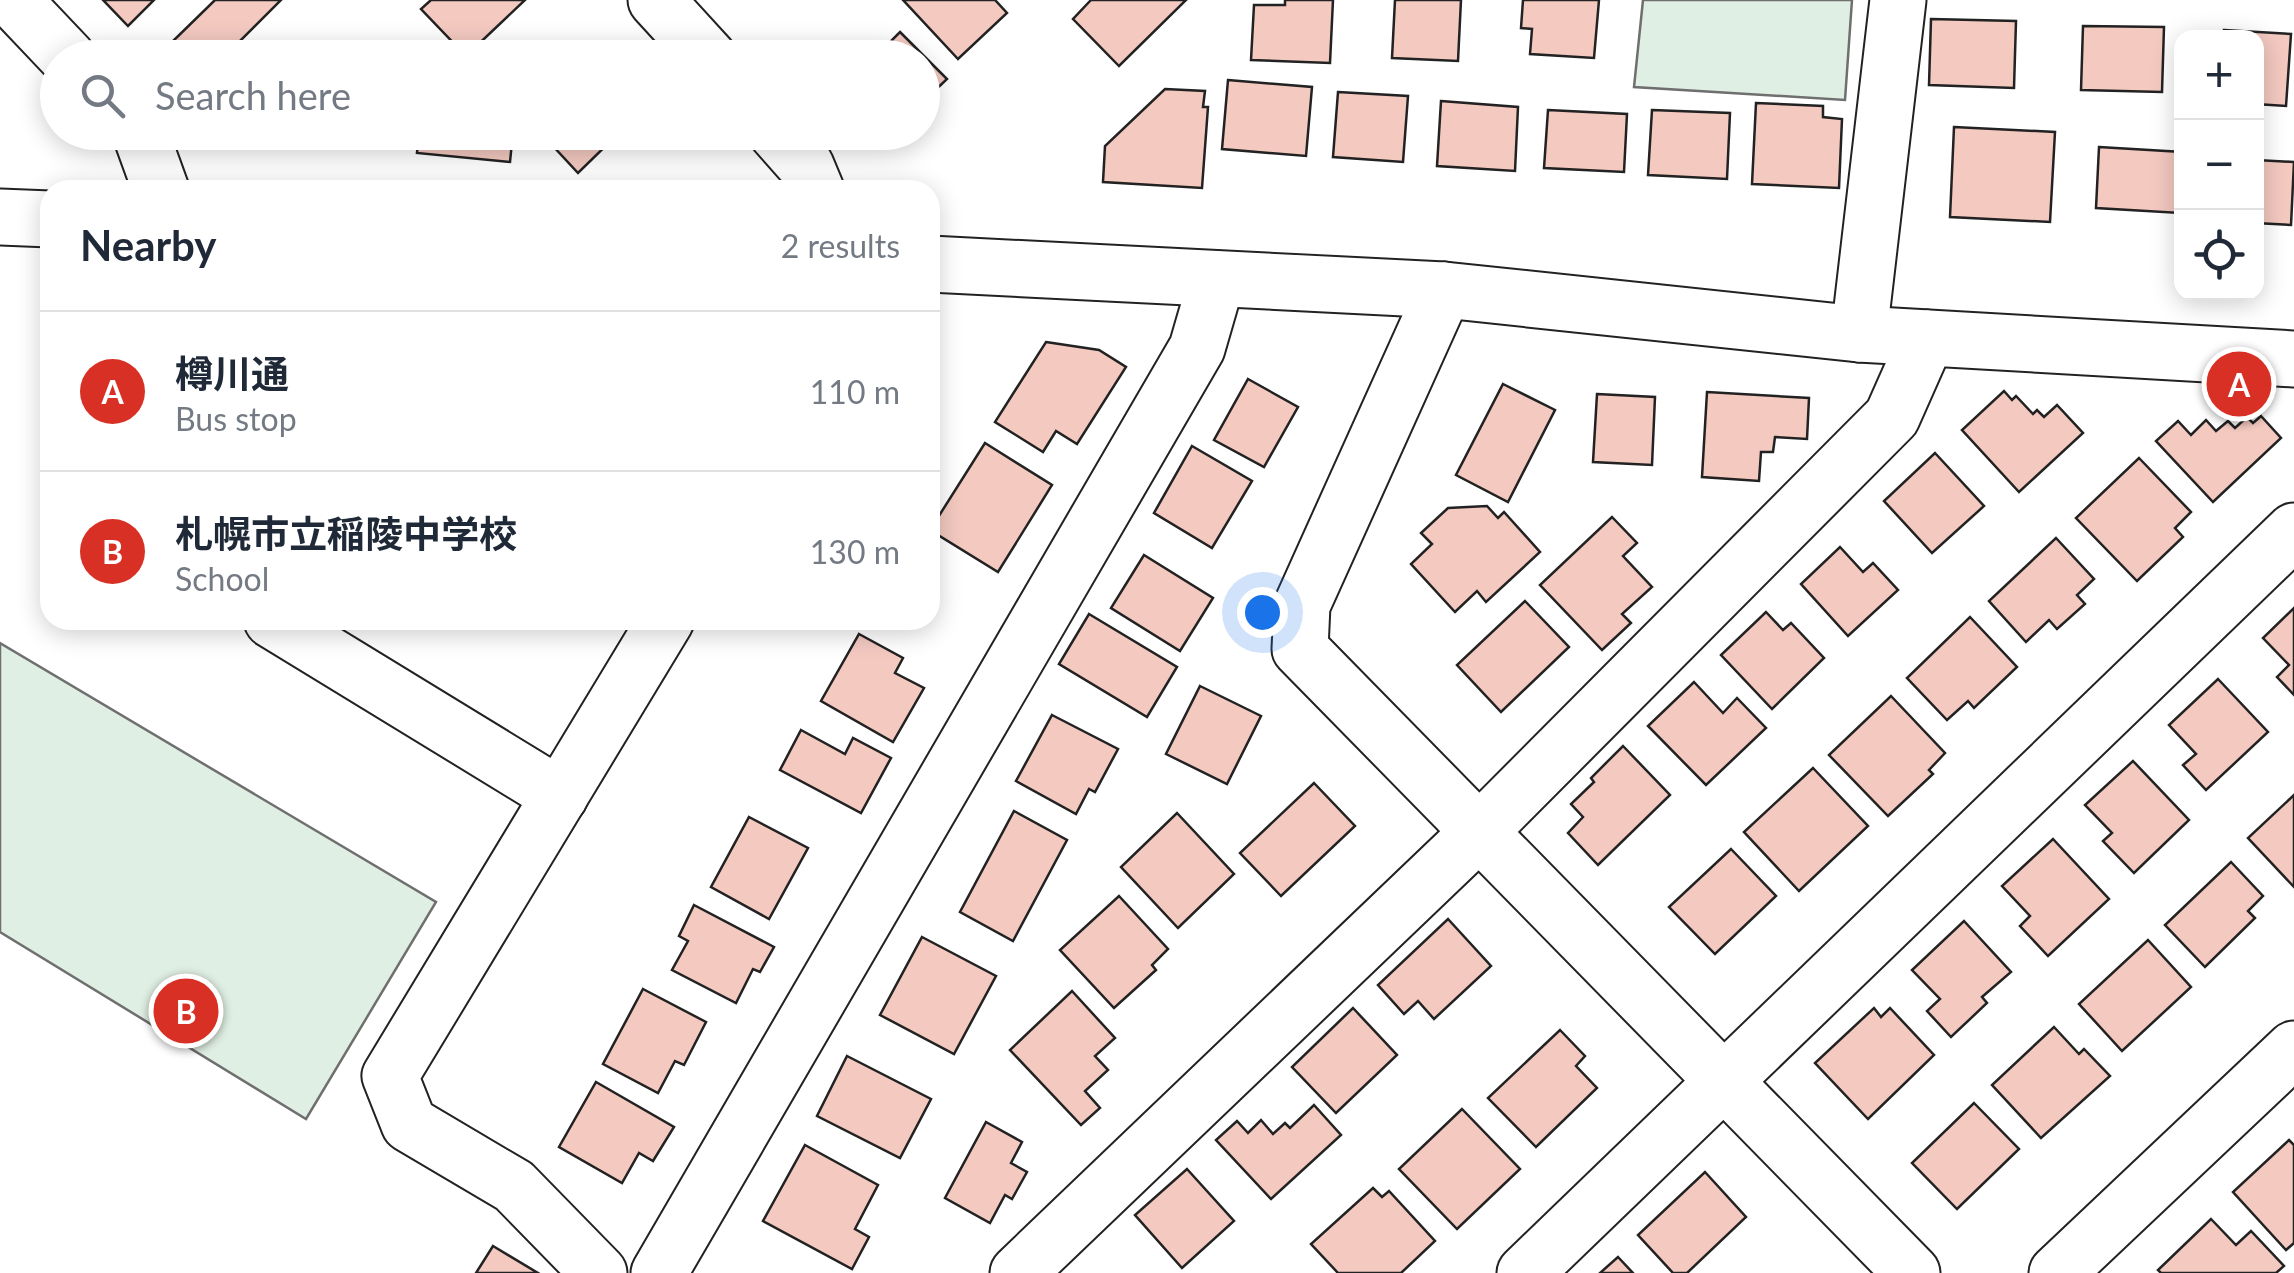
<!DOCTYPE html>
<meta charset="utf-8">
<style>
:root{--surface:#fff;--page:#f6f6f7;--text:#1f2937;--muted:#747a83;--line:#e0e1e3;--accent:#d93025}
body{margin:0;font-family:Lato,"Noto Sans JP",sans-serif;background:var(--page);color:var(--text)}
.controls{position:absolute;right:30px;top:30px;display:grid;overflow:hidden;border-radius:20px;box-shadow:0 5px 25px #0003}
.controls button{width:90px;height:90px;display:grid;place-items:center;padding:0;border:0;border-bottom:2px solid var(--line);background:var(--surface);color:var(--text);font:50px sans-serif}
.you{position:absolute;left:1262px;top:612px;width:35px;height:35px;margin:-25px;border:8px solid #fff;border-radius:50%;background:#1a73e8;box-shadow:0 0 0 15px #1a73e833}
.badge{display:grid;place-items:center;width:65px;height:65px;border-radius:50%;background:var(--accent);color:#fff;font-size:32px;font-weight:700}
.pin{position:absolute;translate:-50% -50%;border:5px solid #fff;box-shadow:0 2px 10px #0006}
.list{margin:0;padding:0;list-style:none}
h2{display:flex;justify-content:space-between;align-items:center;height:130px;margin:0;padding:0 40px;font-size:42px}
h2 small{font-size:32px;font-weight:400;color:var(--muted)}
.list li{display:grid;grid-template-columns:65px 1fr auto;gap:30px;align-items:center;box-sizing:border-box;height:160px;padding:0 40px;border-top:2px solid var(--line)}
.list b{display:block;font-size:38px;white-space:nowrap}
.list p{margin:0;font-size:32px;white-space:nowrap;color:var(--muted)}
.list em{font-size:32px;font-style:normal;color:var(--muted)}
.icon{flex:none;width:55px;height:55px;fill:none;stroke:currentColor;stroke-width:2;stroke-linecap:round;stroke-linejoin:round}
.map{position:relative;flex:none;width:2294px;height:1273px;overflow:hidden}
.search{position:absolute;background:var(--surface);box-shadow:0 5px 25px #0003;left:40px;top:40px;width:900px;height:110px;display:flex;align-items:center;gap:25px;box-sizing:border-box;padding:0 35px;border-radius:55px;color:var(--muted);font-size:38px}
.panel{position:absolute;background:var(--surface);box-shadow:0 5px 25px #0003;left:40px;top:180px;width:900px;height:450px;border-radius:30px}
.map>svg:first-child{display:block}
.green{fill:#e0efe3;stroke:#6f6f6f;stroke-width:2.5}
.building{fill:#f3c9c0;stroke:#222;stroke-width:2.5}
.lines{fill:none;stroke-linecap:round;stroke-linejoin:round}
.minor-casing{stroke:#222;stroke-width:59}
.tertiary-casing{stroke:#222;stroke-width:59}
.minor{stroke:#fff;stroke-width:55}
.tertiary{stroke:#fff;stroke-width:55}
</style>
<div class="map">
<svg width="2294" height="1273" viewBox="0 0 2294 1273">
<rect width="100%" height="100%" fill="#fff"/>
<g class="green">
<polygon points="1643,0 1852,0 1845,100 1634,87"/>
<polygon points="0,643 436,902 306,1119 0,932"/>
</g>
<g class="building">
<polygon points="103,0 154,0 128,26"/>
<polygon points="215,0 281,0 223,58 188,58 172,42"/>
<polygon points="431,0 525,0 466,56 421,9"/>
<polygon points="903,0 995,0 1007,13 958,59"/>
<polygon points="1091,0 1186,0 1119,66 1073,19"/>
<polygon points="1285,0 1333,0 1330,63 1251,60 1254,5 1285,5"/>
<polygon points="1395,0 1461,0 1458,61 1392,58"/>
<polygon points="1523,0 1599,0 1594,58 1530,54 1532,29 1521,28"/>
<polygon points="1931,19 2016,21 2014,88 1929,85"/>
<polygon points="2083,26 2164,27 2162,92 2081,90"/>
<polygon points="2224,30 2291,34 2286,106 2256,104 2256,38 2224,38"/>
<polygon points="900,32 947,79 922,103 922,58 874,58"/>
<polygon points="1228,80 1312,87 1306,156 1222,149"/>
<polygon points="1165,89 1205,91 1203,107 1208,107 1202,188 1103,182 1105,146"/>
<polygon points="1338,92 1408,96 1403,162 1333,157"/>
<polygon points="1441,101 1518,107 1515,171 1437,166"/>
<polygon points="1756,103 1823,106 1823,117 1842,119 1839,188 1752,184"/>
<polygon points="1548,110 1627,114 1624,172 1544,168"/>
<polygon points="1652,110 1730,113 1727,179 1648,175"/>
<polygon points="1954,127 2055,132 2050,222 1950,217"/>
<polygon points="419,132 513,132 510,162 417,153"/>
<polygon points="540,132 620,132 578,173"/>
<polygon points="2099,147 2182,152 2180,213 2096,208"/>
<polygon points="2256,160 2294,162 2291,225 2256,223"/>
<polygon points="1046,342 1099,350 1126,367 1077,444 1056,431 1043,452 995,422"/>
<polygon points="1248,379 1298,407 1264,467 1214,440"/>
<polygon points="1503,384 1555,410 1508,502 1456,475"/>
<polygon points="2004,391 2012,400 2016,396 2033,414 2037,410 2044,417 2057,405 2083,433 2019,492 1962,430"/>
<polygon points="1707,392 1809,398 1807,439 1775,437 1773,452 1761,452 1759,481 1702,477"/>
<polygon points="1597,394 1655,397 1652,465 1593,462"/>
<polygon points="2261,416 2281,438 2213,502 2156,441 2178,421 2191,435 2206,420 2216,431 2228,421 2235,428 2247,417 2253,423"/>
<polygon points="985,443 1052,485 998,572 930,530"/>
<polygon points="1192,446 1252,481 1212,548 1154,513"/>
<polygon points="1935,453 1984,506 1932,553 1884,501"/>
<polygon points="2139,458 2191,512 2175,528 2183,537 2137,581 2076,518"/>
<polygon points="1487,506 1498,518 1504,512 1540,552 1486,602 1477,591 1455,612 1411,564 1432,544 1421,533 1448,508"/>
<polygon points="1612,517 1637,543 1623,556 1652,587 1622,614 1631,623 1602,650 1540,585"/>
<polygon points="2056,538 2094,579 2077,595 2085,604 2057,629 2049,620 2026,642 1989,601"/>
<polygon points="1840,547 1863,572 1873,563 1898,590 1848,636 1801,584"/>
<polygon points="1144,555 1213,598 1180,651 1111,608"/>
<polygon points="1525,601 1569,647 1501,712 1457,665"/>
<polygon points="2294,608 2294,695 2277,677 2289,665 2263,638"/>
<polygon points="1766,612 1783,630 1791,623 1824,658 1772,709 1721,655"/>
<polygon points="1089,614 1177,667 1147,717 1059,664"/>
<polygon points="1970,617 2017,667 1974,708 1968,701 1947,720 1907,678"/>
<polygon points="859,634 903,658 895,673 924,688 893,742 821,701"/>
<polygon points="2218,679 2268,732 2206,790 2183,765 2196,754 2169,725"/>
<polygon points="1694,682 1723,713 1737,698 1766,728 1706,785 1648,726"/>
<polygon points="1200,686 1261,716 1227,784 1166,754"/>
<polygon points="1891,696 1945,753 1929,770 1933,774 1888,816 1829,755"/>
<polygon points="1052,715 1118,749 1095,792 1089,789 1076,814 1016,781"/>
<polygon points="801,730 845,754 853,738 891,758 861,813 780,770"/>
<polygon points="1623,746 1670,795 1598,865 1568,833 1583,817 1571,804 1594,782 1591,778"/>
<polygon points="2133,761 2189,820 2134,873 2103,841 2112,833 2085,805"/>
<polygon points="1813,768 1868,826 1799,891 1744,832"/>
<polygon points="1314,783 1355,826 1281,896 1240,853"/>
<polygon points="2294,795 2294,887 2248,838"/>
<polygon points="1014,811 1067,840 1013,941 960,912"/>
<polygon points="1177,813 1234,874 1178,928 1121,867"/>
<polygon points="749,817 808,848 769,919 711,887"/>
<polygon points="2053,839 2109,899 2048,956 2020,926 2030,916 2002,886"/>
<polygon points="1731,849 1776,896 1715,954 1669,907"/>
<polygon points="2231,862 2263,896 2248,911 2255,918 2205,967 2165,925"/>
<polygon points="1119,896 1168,949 1152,965 1156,970 1114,1008 1060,950"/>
<polygon points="694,905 774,947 760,972 753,969 736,1003 672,970 688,941 679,936"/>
<polygon points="1448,919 1491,966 1434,1019 1418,1001 1404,1014 1378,985"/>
<polygon points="1964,921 2011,972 1982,997 1987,1003 1951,1037 1927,1011 1940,999 1912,970"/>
<polygon points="922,937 996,976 954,1054 880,1015"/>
<polygon points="2148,940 2191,987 2122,1051 2079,1004"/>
<polygon points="643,989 706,1022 684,1065 675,1061 658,1093 603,1064"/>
<polygon points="1072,991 1115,1038 1095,1056 1108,1070 1085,1091 1100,1108 1081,1125 1010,1050"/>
<polygon points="1353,1008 1397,1055 1336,1113 1292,1067"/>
<polygon points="1874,1008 1881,1017 1890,1008 1934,1055 1868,1119 1815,1063"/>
<polygon points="2054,1027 2079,1054 2084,1049 2110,1076 2041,1138 1992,1085"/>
<polygon points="1560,1030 1585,1056 1576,1066 1597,1088 1536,1147 1488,1098"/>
<polygon points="847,1056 931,1099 900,1158 817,1116"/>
<polygon points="596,1082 674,1127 653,1161 639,1153 622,1183 559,1147"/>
<polygon points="1974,1103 2019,1149 1957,1209 1912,1163"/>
<polygon points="1314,1105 1341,1135 1271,1199 1216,1140 1237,1121 1248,1133 1261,1120 1273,1134 1285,1123 1290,1128"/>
<polygon points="1462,1109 1520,1169 1457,1229 1399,1169"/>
<polygon points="986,1122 1022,1142 1011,1163 1027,1172 1012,1199 1005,1195 990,1223 945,1198"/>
<polygon points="2289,1140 2294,1145 2294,1243 2286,1250 2233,1192"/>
<polygon points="805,1145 878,1185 855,1229 869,1237 852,1269 763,1221"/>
<polygon points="1187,1169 1234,1221 1182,1268 1135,1215"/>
<polygon points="1705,1172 1746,1217 1687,1273 1673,1273 1638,1235"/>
<polygon points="1373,1188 1382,1197 1389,1191 1435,1241 1401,1273 1338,1273 1311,1244"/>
<polygon points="2211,1219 2236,1245 2251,1231 2284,1266 2276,1273 2161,1273 2158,1270"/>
<polygon points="493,1246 538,1273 476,1273"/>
<polygon points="1618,1257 1633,1273 1600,1273"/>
</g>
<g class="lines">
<g class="minor-casing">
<g id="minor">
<polyline points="13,0 68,58"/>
<polyline points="656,0 709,58"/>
<polyline points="140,132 161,190"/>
<polyline points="776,132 806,166 816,190"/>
<polyline points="1444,290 1302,605 1300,649 1912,1273"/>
<polyline points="1859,334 1898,0"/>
<polyline points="272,620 560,796"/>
<polyline points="599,1273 514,1186 409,1124 390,1076 666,620"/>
<polyline points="659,1273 1197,348 1217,279"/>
<polyline points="1018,1273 1479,832 1892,417 1927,338"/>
<polyline points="1525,1273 2294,531"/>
<polyline points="2057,1273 2294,1049"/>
</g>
</g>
<g class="tertiary-casing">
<g id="tertiary">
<polyline points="0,217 50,219"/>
<polyline points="930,264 1444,290 1859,334 2294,359"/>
</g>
</g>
<use href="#minor" class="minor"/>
<use href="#tertiary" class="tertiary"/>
</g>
</svg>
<div class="controls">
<button>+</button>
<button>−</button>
<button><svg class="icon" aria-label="locate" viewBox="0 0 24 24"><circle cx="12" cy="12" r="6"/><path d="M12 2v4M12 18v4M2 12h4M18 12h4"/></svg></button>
</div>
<div class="you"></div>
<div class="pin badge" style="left:2239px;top:384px">A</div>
<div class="pin badge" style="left:186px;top:1011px">B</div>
<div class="search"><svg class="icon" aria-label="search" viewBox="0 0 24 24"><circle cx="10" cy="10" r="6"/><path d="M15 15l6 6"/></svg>Search here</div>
<section class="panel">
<h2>Nearby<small>2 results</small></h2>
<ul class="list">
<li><span class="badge">A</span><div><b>樽川通</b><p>Bus stop</p></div><em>110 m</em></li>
<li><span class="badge">B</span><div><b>札幌市立稲陵中学校</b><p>School</p></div><em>130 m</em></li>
</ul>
</section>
</div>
